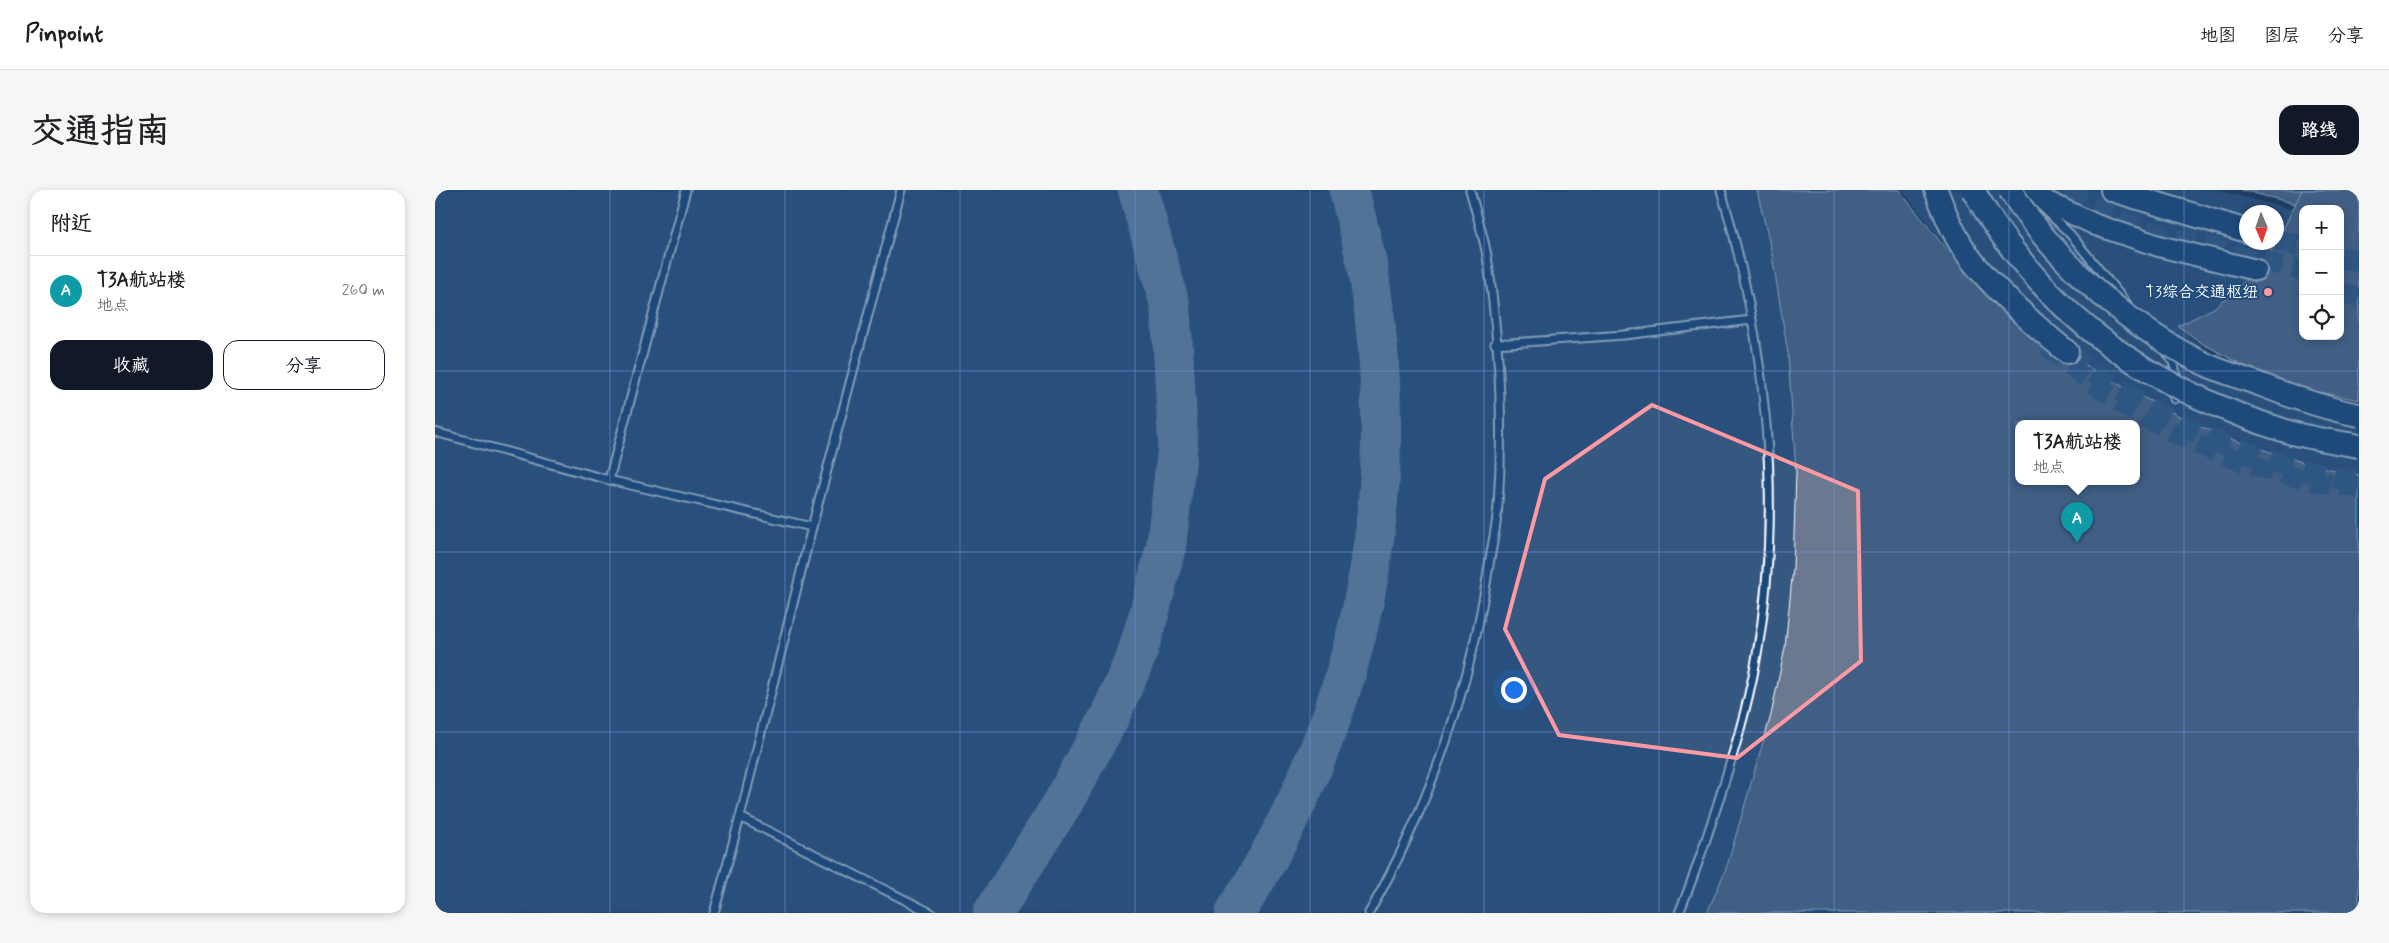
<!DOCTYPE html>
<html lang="zh">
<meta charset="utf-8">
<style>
:root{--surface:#fff;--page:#f6f6f6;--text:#202124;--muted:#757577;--line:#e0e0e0;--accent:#111827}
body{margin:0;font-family:Mynerve,"LXGW WenKai TC",sans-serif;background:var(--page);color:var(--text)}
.controls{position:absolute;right:15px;top:15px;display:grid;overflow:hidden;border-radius:10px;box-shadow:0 2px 8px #0003}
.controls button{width:45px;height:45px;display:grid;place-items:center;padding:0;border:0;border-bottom:1px solid var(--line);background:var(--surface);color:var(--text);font:25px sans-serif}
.compass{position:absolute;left:1804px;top:15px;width:45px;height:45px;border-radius:50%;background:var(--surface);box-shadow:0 2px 8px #0003;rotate:178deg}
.you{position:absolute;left:1078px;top:499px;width:18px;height:18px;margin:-12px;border:4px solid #fff;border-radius:50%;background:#1a73e8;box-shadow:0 0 0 8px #1a73e833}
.badge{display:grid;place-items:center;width:32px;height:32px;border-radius:50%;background:var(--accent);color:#fff;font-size:16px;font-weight:700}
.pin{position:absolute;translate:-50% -41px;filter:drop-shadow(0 1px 2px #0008)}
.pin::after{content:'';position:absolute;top:26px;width:18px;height:15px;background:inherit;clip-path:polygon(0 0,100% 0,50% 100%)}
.popup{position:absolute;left:1580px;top:230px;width:125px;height:65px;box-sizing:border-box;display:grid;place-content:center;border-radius:10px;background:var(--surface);filter:drop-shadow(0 1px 4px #0005);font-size:16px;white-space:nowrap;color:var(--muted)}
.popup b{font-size:19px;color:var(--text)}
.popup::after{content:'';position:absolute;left:50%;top:100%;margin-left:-10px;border:10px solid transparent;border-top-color:var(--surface)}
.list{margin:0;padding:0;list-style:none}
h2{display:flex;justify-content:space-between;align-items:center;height:65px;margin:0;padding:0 20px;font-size:21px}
h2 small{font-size:16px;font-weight:400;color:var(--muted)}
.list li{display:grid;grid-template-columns:32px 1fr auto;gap:15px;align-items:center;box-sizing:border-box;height:70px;padding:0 20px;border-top:1px solid var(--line)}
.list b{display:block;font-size:19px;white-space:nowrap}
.list p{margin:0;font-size:16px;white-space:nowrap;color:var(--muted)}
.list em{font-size:16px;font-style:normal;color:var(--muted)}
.actions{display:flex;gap:10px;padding:15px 20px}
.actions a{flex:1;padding:11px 0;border:1px solid var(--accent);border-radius:15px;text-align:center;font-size:18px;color:var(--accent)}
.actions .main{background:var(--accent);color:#fff}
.icon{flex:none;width:28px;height:28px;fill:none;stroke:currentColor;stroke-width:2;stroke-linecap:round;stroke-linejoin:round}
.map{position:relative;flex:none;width:1924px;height:723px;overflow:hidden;border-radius:15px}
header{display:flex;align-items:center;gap:30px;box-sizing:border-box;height:70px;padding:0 25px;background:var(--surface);border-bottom:1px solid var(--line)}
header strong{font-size:24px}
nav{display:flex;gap:28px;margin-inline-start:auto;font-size:18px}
.intro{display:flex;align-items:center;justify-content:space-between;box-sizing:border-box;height:120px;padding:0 30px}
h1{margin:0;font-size:35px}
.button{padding:12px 22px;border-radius:15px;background:var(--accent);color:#fff;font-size:18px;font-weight:700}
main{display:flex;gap:30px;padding:0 30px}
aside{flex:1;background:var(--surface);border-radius:15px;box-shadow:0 2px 8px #0003}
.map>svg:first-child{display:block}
.built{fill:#365881;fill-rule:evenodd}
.shadow{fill:#0007;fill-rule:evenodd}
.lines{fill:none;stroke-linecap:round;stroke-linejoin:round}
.taxiway{stroke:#8fa4bc;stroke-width:40}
.building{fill:#6b7890;stroke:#fff;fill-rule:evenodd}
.secondary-tunnel{stroke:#41658e;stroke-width:20;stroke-dasharray:20 10;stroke-linecap:butt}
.trunk-tunnel{stroke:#41658e;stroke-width:22;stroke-dasharray:22 11;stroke-linecap:butt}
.service-casing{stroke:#fff;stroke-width:11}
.secondary-casing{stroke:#fff;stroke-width:24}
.trunk-casing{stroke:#fff;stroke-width:26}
.service{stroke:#1f4a7a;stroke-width:7}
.secondary{stroke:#1f4a7a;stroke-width:20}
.trunk{stroke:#1f4a7a;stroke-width:22}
.trunk-bridge-casing{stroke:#fff;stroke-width:26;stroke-linecap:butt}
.trunk-bridge{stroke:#1f4a7a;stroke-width:22}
.marked{fill:none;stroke:#ff9aa2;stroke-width:4;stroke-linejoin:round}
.grid{fill:none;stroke:#7795e8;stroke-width:1;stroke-opacity:0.55}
.poi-dot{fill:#ff9aa2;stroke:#1f4a7a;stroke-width:2}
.labels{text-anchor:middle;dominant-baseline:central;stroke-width:4;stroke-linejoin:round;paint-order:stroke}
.poi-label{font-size:16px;fill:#fff;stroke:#1f4a7a;text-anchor:end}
</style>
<header>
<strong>Pinpoint</strong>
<nav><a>地图</a><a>图层</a><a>分享</a></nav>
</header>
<div class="intro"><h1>交通指南</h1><a class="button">路线</a></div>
<main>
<aside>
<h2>附近<small></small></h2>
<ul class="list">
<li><span class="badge" style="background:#0f9aa8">A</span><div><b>T3A航站楼</b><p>地点</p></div><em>260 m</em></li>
</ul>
<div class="actions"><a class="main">收藏</a><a>分享</a></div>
</aside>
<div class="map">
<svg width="1924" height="723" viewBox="0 0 1924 723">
<rect width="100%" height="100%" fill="#1f4a7a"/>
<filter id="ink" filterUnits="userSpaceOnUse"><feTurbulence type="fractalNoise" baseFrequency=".02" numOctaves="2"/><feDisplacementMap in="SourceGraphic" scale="10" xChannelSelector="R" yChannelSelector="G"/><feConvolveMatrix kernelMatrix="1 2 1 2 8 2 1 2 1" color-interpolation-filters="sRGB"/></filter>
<g filter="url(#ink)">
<path class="built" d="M0,0H1924V723H0ZM1868,19H1905V146H1868ZM1812,22H1842V52H1812ZM1583,234H1701V292H1583Z"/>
<g class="shadow">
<path d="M1323,0H1467L1521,69L1570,117L1665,186L1756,234L1824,261L1876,276L1924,286V723H1273L1293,676L1345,495L1355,431L1362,328L1359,221L1346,106ZM1583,234H1701V292H1583Z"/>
<path d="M1781,0H1924V219L1810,182L1782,167L1757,149L1745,137L1765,128L1808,97L1841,56L1859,20ZM1868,19H1905V146H1868Z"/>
</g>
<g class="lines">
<g class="taxiway">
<polyline points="558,723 629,611 675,526 702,464 714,424 731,357 743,252 738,158 735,115 703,0"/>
<path d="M800,723C925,528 970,314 934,85C929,57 921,28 914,0"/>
</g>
</g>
<g class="building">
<path d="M1322,0H1464L1508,55L1535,82L1612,149L1666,185L1757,233L1801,251L1876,275L1924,285V723H1272L1292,676L1336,525L1350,458L1358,378L1361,282L1353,164L1337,64ZM1583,234H1701V292H1583Z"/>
<polygon points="1807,0 1924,0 1924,30 1905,25 1905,19 1880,19"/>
<path d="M1867,0H1924V210L1865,198L1817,180L1768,154L1743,136L1779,118L1819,83L1842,52ZM1868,19H1905V146H1868Z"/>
</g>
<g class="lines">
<g class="secondary-tunnel">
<polyline points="1632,0 1702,38 1868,81"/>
<polyline points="1905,103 1924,108"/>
<path d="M1612,156C1698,234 1808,286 1924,298"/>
</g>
<g class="trunk-tunnel">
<polyline points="1842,50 1868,57"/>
<polyline points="1905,67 1924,72"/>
<path d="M1632,162C1716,230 1817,274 1924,292"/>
</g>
<g class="service-casing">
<g id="service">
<polyline points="466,0 377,337 305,627 496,723"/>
<polyline points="1607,17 1635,44 1692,114"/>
<polyline points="1060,154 1189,145 1317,130"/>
<path d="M1732,163C1744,177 1742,193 1739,209"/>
<polyline points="0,242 174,290 377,337"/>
<polyline points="174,290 251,0"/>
<polyline points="279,723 305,627"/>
<path d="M934,723C995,616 1036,496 1054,375C1057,355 1062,335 1063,315C1069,232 1064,148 1052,66C1048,44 1041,22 1035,0"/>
<path d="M1244,723C1259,688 1270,652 1282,616C1297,568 1312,520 1321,470C1349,314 1331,151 1286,0"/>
</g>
</g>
<g class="secondary-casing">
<polyline id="secondary" points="1587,0 1661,35 1724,56 1821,80"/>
</g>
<g class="trunk-casing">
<g id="trunk">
<path d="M1501,0C1510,24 1521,51 1538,72C1565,105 1598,134 1632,162"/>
<polyline points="1677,0 1812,41"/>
</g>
</g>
<use href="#service" class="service"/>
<use href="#secondary" class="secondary"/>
<use href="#trunk" class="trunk"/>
<g class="trunk-bridge-casing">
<g id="trunk-bridge">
<path d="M1538,0C1612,129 1717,200 1857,243C1879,249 1902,252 1924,256"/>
<path d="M1575,0C1619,71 1696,139 1772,175C1790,183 1811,189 1829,196C1860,208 1891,219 1924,225"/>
</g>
</g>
<use href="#trunk-bridge" class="trunk-bridge"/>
</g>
</g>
<path d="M0 0H1924V723H0ZM1217,215L1423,301L1426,471L1302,568L1124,545L1070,439L1110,289Z" fill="#1f4a7a" fill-opacity=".55" fill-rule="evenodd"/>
<path class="marked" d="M1217,215L1423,301L1426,471L1302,568L1124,545L1070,439L1110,289Z"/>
<path class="grid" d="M175,0V723M350,0V723M525,0V723M700,0V723M875,0V723M1049,0V723M1224,0V723M1399,0V723M1574,0V723M1749,0V723M0,181H1924M0,362H1924M0,542H1924"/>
<circle class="poi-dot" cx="1833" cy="102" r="5"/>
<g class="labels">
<g class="poi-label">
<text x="1823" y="102">T3综合交通枢纽</text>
</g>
</g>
</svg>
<div class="controls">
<button>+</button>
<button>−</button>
<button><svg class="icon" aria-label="locate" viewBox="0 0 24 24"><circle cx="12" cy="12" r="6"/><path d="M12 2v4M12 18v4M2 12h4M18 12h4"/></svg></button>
</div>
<svg class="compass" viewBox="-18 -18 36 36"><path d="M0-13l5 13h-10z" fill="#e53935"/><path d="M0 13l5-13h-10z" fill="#757577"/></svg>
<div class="you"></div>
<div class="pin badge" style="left:1642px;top:353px;background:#0f9aa8">A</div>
<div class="popup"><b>T3A航站楼</b>地点</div>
</div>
</main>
